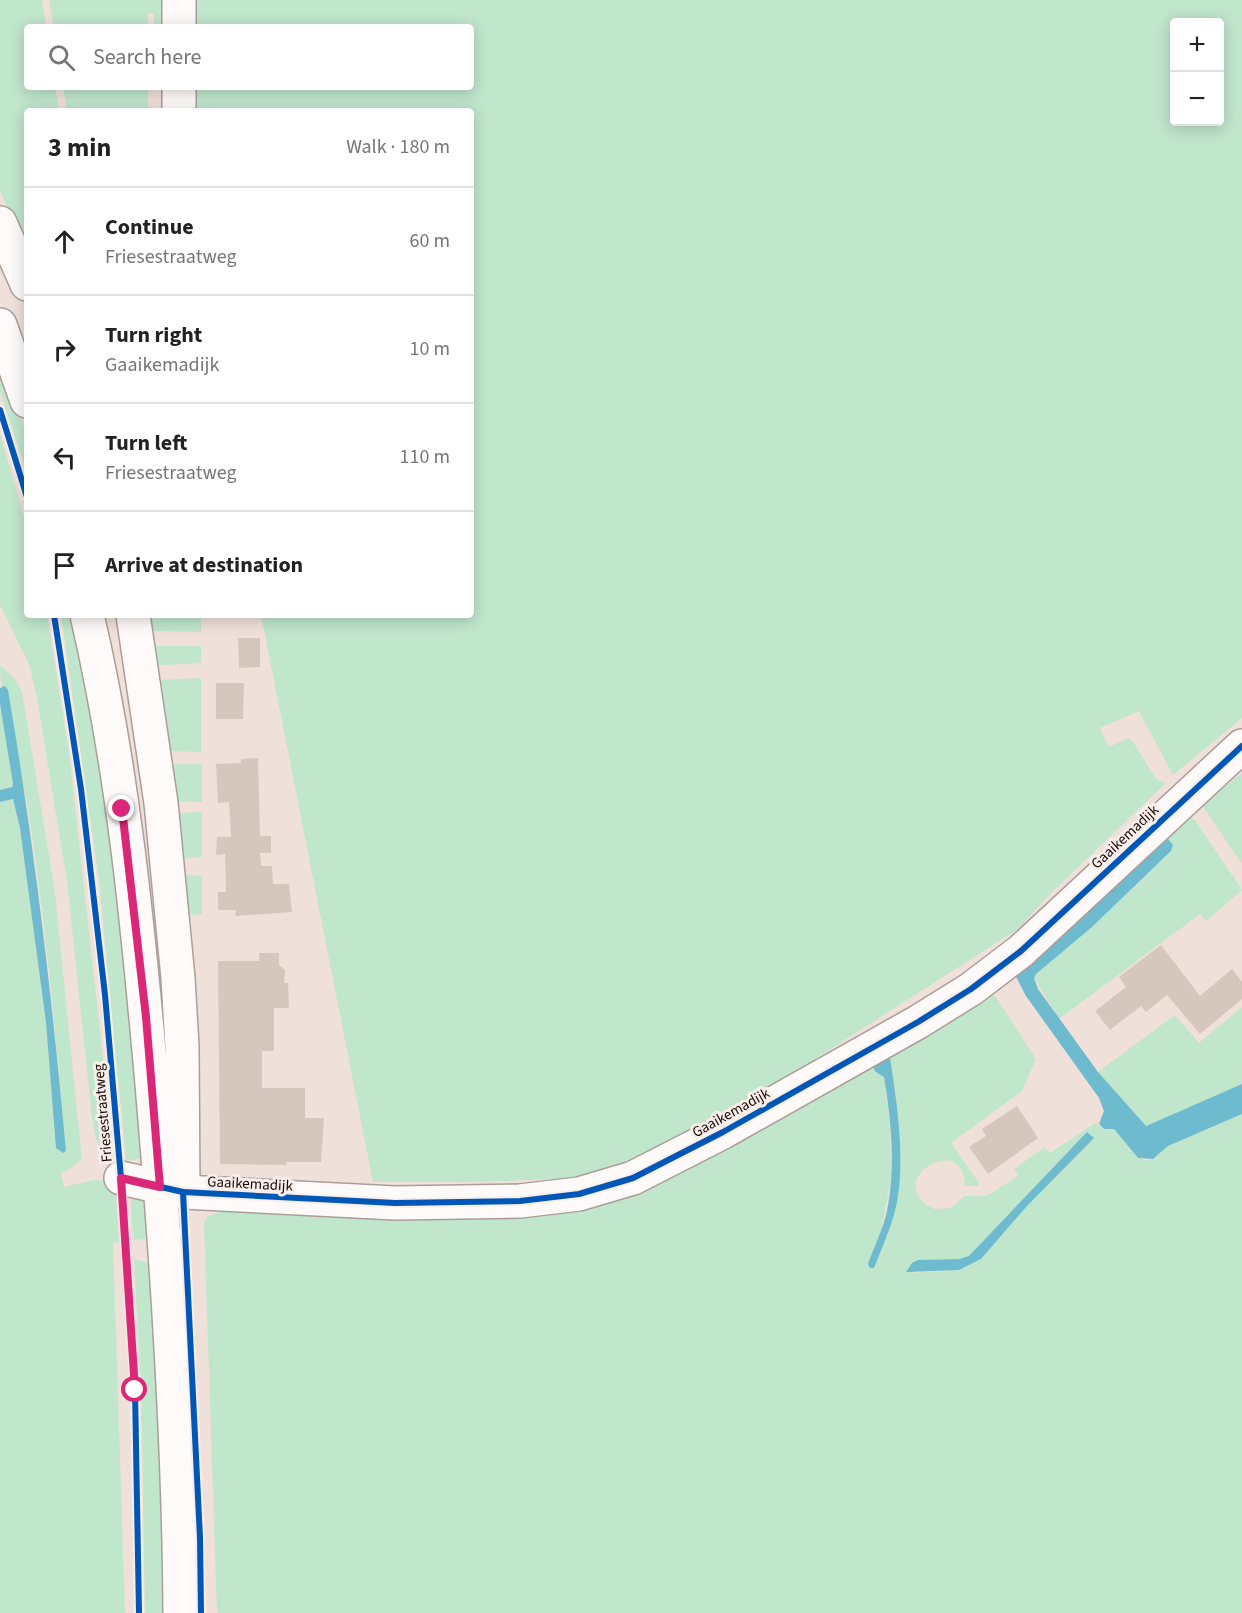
<!DOCTYPE html>
<meta charset="utf-8">
<style>
:root{--surface:#fff;--page:#f2f2f2;--text:#222;--muted:#767676;--line:#e0e0e0}
body{margin:0;font-family:"Source Sans 3",sans-serif;background:var(--page);color:var(--text)}
.controls{position:absolute;right:18px;top:18px;display:grid;overflow:hidden;border-radius:6px;box-shadow:0 3px 15px #0003}
.controls button{width:54px;height:54px;display:grid;place-items:center;padding:0;border:0;border-bottom:2px solid var(--line);background:var(--surface);color:var(--text);font:30px sans-serif}
.stop{position:absolute;width:18px;height:18px;margin:-14px;border:4px solid #db2777;border-radius:50%;background:#fff}
.stop.end{background:#db2777;border-color:#fff;box-shadow:0 2px 6px #0008}
.list{margin:0;padding:0;list-style:none}
h2{display:flex;justify-content:space-between;align-items:center;height:78px;margin:0;padding:0 24px;font-size:26px}
h2 small{font-size:20px;font-weight:400;color:var(--muted)}
.list li{display:grid;grid-template-columns:39px 1fr auto;gap:18px;align-items:center;box-sizing:border-box;height:108px;padding:0 24px;border-top:2px solid var(--line)}
.list b{display:block;font-size:22px;white-space:nowrap}
.list p{margin:0;font-size:20px;white-space:nowrap;color:var(--muted)}
.list em{font-size:20px;font-style:normal;color:var(--muted)}
.icon{flex:none;width:33px;height:33px;fill:none;stroke:currentColor;stroke-width:2;stroke-linecap:round;stroke-linejoin:round}
.map{position:relative;flex:none;width:1242px;height:1613px;overflow:hidden}
.search{position:absolute;background:var(--surface);box-shadow:0 3px 15px #0003;left:24px;top:24px;width:450px;height:66px;display:flex;align-items:center;gap:15px;box-sizing:border-box;padding:0 21px;border-radius:6px;color:var(--muted);font-size:22px}
.panel{position:absolute;background:var(--surface);box-shadow:0 3px 15px #0003;left:24px;top:108px;width:450px;height:510px;border-radius:6px}
.map>svg:first-child{display:block}
.green{fill:#c0e6cc;fill-rule:evenodd}
.water{fill:#6ebbd0}
.building{fill:#d5c7be}
.lines{fill:none;stroke-linecap:round;stroke-linejoin:round}
.minor-casing{stroke:#ac9d98;stroke-width:36}
.major-casing{stroke:#ac9d98;stroke-width:36}
.minor{stroke:#fdfaf9;stroke-width:33}
.major{stroke:#fdfaf9;stroke-width:33}
.cycleway-casing{stroke:#f8eeea;stroke-width:10}
.cycleway{stroke:#0057b8;stroke-width:6}
.route{stroke:#db2777;stroke-width:8}
.labels{text-anchor:middle;dominant-baseline:central;stroke-width:6;stroke-linejoin:round;paint-order:stroke}
.street-label{font-size:15px;fill:#190a05;stroke:#f8eeea}
</style>
<div class="map">
<svg width="1242" height="1613" viewBox="0 0 1242 1613">
<rect width="100%" height="100%" fill="#f0e0da"/>
<g class="green">
<polygon points="0,0 42,0 46,27 27,27 27,87 55,87 59,111 27,111 27,254 0,190"/>
<polygon points="49,0 170,0 170,27 154,27 154,14 148,13 148,27 54,27"/>
<path d="M187,0H1242V718L1173,775L1139,711L1100,728L1109,747L1129,738L1133,742L1156,779L1166,783L1050,894L1018,929L804,1066L663,1150L606,1173L557,1179L473,1182H373L261,615H471V111H187V87H471V27H187ZM1174,22H1220V122H1174Z"/>
<polygon points="63,87 148,87 148,111 67,111"/>
<polygon points="0,359 27,437 27,473 0,391"/>
<path d="M0,433L27,528V615H47L69,752L114,1158C96,1152 95,1135 92,1118L67,881L36,693L29,664L0,605Z"/>
<polygon points="61,615 75,615 119,883 143,1158 126,1161 99,880"/>
<polygon points="141,615 201,615 201,632 151,631"/>
<polygon points="156,646 201,646 201,663 164,665 154,663 151,649"/>
<path d="M0,665L16,680L22,692L55,892L82,1160L61,1174L64,1187L94,1180L115,1181L119,1242L113,1243L125,1613H0V802L13,799L20,828L66,1151C56,1039 46,926 29,815C22,765 0,713 0,665Z"/>
<polygon points="201,678 201,752 171,751 164,747 156,680"/>
<polygon points="0,704 13,784 12,787 0,790"/>
<polygon points="174,764 202,764 202,802 174,801 169,768"/>
<polygon points="1242,773 1242,864 1202,805"/>
<polygon points="202,812 202,857 180,859 178,813"/>
<polygon points="1185,815 1195,820 1242,890 1206,921 1200,914 1059,1019 1034,978 1036,974 1092,927 1171,852 1163,833"/>
<polygon points="187,875 202,876 202,914 186,915 181,877"/>
<path d="M988,994L996,997L1036,1059L1022,1091L951,1143L979,1183L978,1186H965C964,1129 879,1182 934,1209L951,1208L964,1196H987L1018,1176L1014,1169L1045,1147L1050,1153L1095,1123L1104,1129L1113,1128L1138,1158L1146,1160L1153,1159L1168,1146L1242,1114V1613H217L204,1223L207,1217L223,1210L503,1218L725,1144L873,1068L884,1076L890,1125L891,1179L874,1268L890,1228L899,1159L896,1099L890,1058L924,1038ZM1027,1206L981,1259C960,1273 939,1271 915,1273L918,1260L959,1259L969,1256Z"/>
<polygon points="1242,1007 1242,1084 1146,1126 1098,1072 1175,1015 1199,1043"/>
<polygon points="130,1189 149,1193 153,1238 133,1240"/>
<polygon points="134,1259 149,1263 155,1272 166,1613 145,1613 141,1384"/>
</g>
<g class="water">
<path d="M5,686L8,690C34,843 52,996 66,1151L63,1153L56,1148L46,1022L20,828L13,799L0,802V790L12,787L13,784L0,704V688Z"/>
<polygon points="1163,833 1173,845 1171,851 1092,927 1036,974 1034,978 1038,989 1098,1072 1146,1126 1242,1084 1242,1114 1168,1146 1153,1159 1138,1158 1114,1129 1104,1129 1099,1124 1104,1111 1099,1098 1026,996 1015,975"/>
<path d="M925,1035L890,1058C897,1103 906,1162 896,1207C891,1228 882,1248 874,1268H870L868,1264C874,1247 883,1229 887,1211C896,1168 891,1119 884,1077L876,1072L871,1064Z"/>
<polygon points="1087,1132 1094,1138 1027,1206 981,1259 959,1270 906,1272 912,1263 918,1260 959,1259 969,1256"/>
</g>
<g class="building">
<polygon points="238,638 260,638 260,667 239,668"/>
<polygon points="216,683 244,683 243,719 216,719"/>
<polygon points="258,758 260,836 271,836 271,853 260,853 261,866 272,866 273,884 289,884 292,912 235,916 236,910 218,910 218,892 226,892 225,854 216,855 217,837 231,837 229,802 218,803 216,764 241,763 241,759"/>
<polygon points="1161,945 1200,996 1232,969 1242,982 1242,999 1200,1034 1167,995 1146,1012 1141,1006 1110,1030 1095,1011 1126,987 1119,977"/>
<polygon points="259,953 279,953 279,965 285,970 284,983 288,983 289,1008 274,1008 274,1051 262,1051 262,1088 305,1088 305,1118 324,1118 321,1162 286,1162 286,1165 220,1164 218,961 259,961"/>
<polygon points="1017,1106 1038,1138 988,1174 969,1147 986,1136 982,1129"/>
</g>
<g class="lines">
<g class="minor-casing">
<g id="minor">
<polyline points="179,0 179,27"/>
<polyline points="179,87 179,111"/>
<polyline points="0,223 27,284"/>
<polyline points="133,615 161,803 178,978 182,1046 183,1192"/>
<polyline points="121,1178 183,1192 395,1203 520,1201 579,1194 633,1178 723,1132 918,1022 971,989 1021,951 1242,746"/>
</g>
</g>
<g class="major-casing">
<g id="major">
<polyline points="0,325 27,401"/>
<path d="M87,615C123,768 138,927 152,1084C167,1260 179,1437 180,1613"/>
</g>
</g>
<use href="#minor" class="minor"/>
<use href="#major" class="major"/>
<g class="cycleway-casing">
<g id="cycleway">
<polyline points="0,410 27,497"/>
<polyline points="54,615 81,789 105,995 121,1178 135,1390 139,1613"/>
<polyline points="121,1178 183,1192 395,1203 520,1201 579,1194 633,1178 723,1132 918,1022 971,989 1021,951 1242,746"/>
<polyline points="183,1192 200,1538 201,1613"/>
</g>
</g>
<use href="#cycleway" class="cycleway"/>
</g>
<g class="lines">
<polyline class="route" points="122,809 146,1017 160,1187 121,1178 135,1390"/>
</g>
<g class="labels">
<g class="street-label">
<text transform="translate(1125 837) rotate(-43)">Gaaikemadijk</text>
<text transform="translate(103 1113) rotate(-95)">Friesestraatweg</text>
<text transform="translate(731 1113) rotate(-29)">Gaaikemadijk</text>
<text transform="translate(250 1184) rotate(3)">Gaaikemadijk</text>
</g>
</g>
</svg>
<div class="controls">
<button>+</button>
<button>−</button>
</div>
<div class="stop" style="left:135px;top:1390px"></div>
<div class="stop end" style="left:122px;top:809px"></div>
<div class="search"><svg class="icon" aria-label="search" viewBox="0 0 24 24"><circle cx="10" cy="10" r="6"/><path d="M15 15l6 6"/></svg>Search here</div>
<section class="panel">
<h2>3 min<small>Walk · 180 m</small></h2>
<ul class="list">
<li><svg class="icon" aria-label="ahead" viewBox="0 0 24 24"><path d="M12 20V5M6 11l6-6 6 6"/></svg><div><b>Continue</b><p>Friesestraatweg</p></div><em>60 m</em></li>
<li><svg class="icon" aria-label="right" viewBox="0 0 24 24"><path d="M7 20v-9h11M14 6l5 5-5 5"/></svg><div><b>Turn right</b><p>Gaaikemadijk</p></div><em>10 m</em></li>
<li><svg class="icon" aria-label="left" viewBox="0 0 24 24"><path d="M17 20v-9H6M10 6l-5 5 5 5"/></svg><div><b>Turn left</b><p>Friesestraatweg</p></div><em>110 m</em></li>
<li><svg class="icon" aria-label="arrive" viewBox="0 0 24 24"><path d="M6 21V4h12l-3 4 3 4H6"/></svg><div><b>Arrive at destination</b></div></li>
</ul>
</section>
</div>
